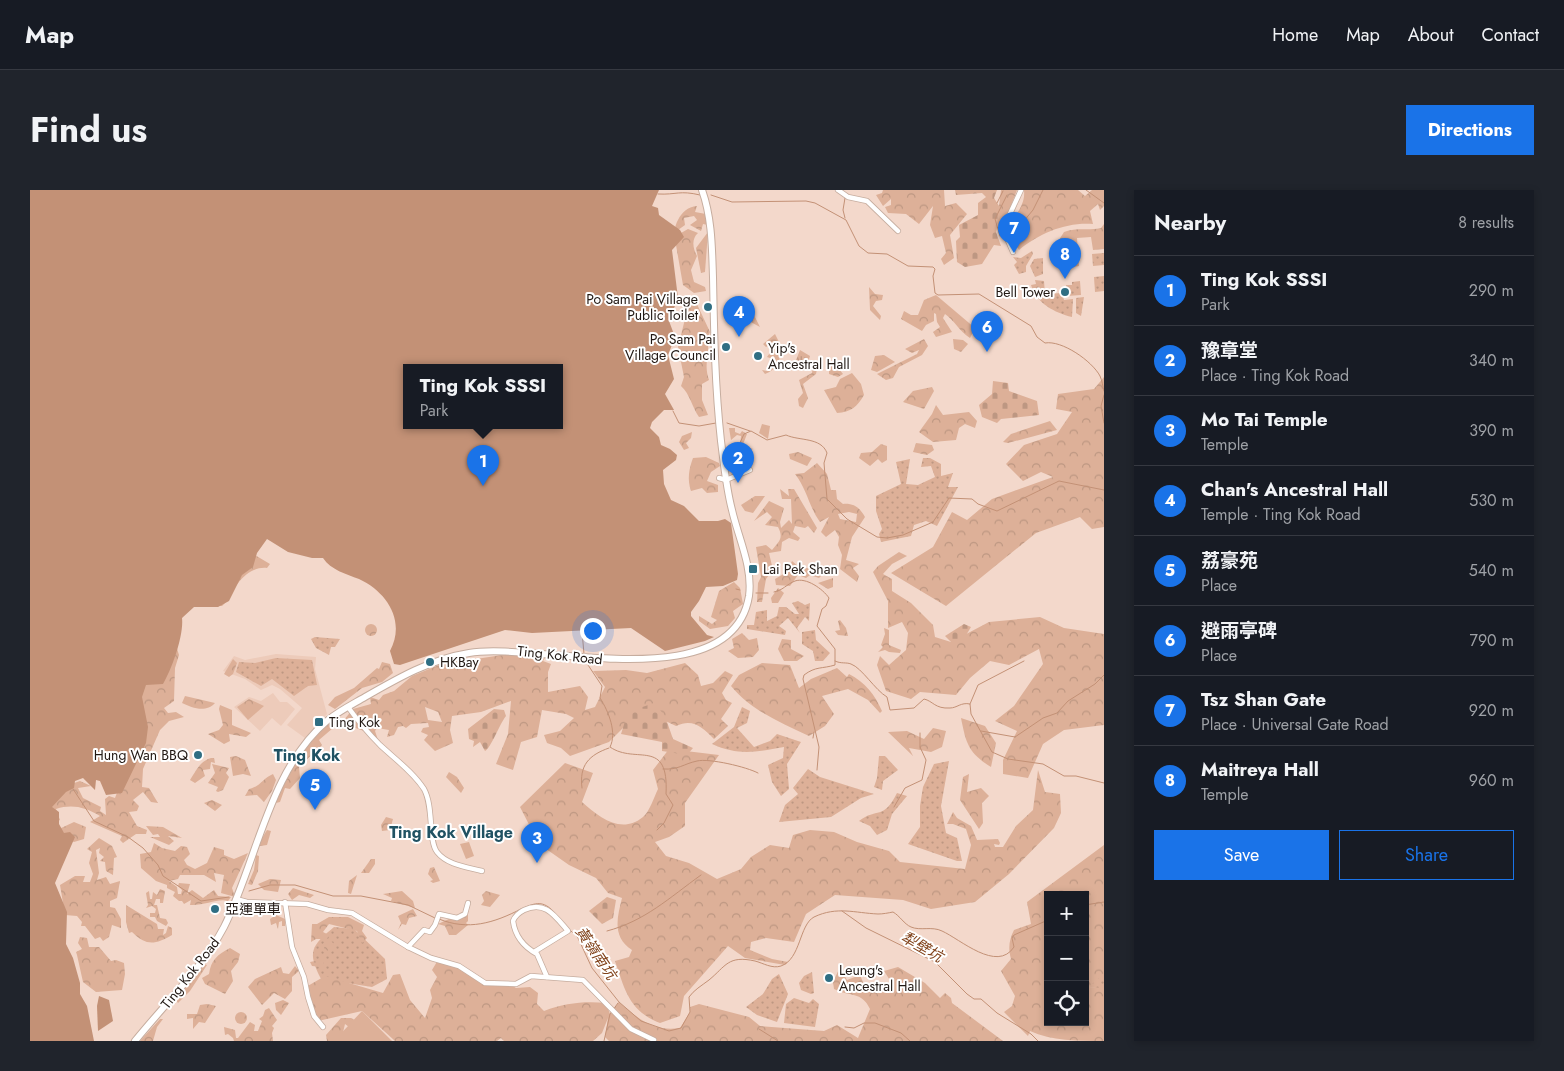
<!DOCTYPE html>
<meta charset="utf-8">
<style>
:root{--surface:#171b24;--page:#20242c;--text:#f1f3f6;--muted:#9ea1a6;--line:#363941;--accent:#1a73e8}
body{margin:0;font-family:Jost,"Noto Sans TC",sans-serif;background:var(--page);color:var(--text)}
.controls{position:absolute;right:15px;bottom:15px;display:grid;overflow:hidden;border-radius:0px;box-shadow:0 2px 8px #0003}
.controls button{width:45px;height:45px;display:grid;place-items:center;padding:0;border:0;border-bottom:1px solid var(--line);background:var(--surface);color:var(--text);font:25px sans-serif}
.you{position:absolute;left:562px;top:440px;width:18px;height:18px;margin:-12px;border:4px solid #fff;border-radius:50%;background:#1a73e8;box-shadow:0 0 0 8px #1a73e833}
.badge{display:grid;place-items:center;width:32px;height:32px;border-radius:50%;background:var(--accent);color:#fff;font-size:16px;font-weight:700}
.pin{position:absolute;translate:-50% -41px;filter:drop-shadow(0 1px 2px #0008)}
.pin::after{content:'';position:absolute;top:26px;width:18px;height:15px;background:inherit;clip-path:polygon(0 0,100% 0,50% 100%)}
.popup{position:absolute;left:373px;top:174px;width:160px;height:65px;box-sizing:border-box;display:grid;place-content:center;border-radius:0px;background:var(--surface);filter:drop-shadow(0 1px 4px #0005);font-size:16px;white-space:nowrap;color:var(--muted)}
.popup b{font-size:19px;color:var(--text)}
.popup::after{content:'';position:absolute;left:50%;top:100%;margin-left:-10px;border:10px solid transparent;border-top-color:var(--surface)}
.list{margin:0;padding:0;list-style:none}
h2{display:flex;justify-content:space-between;align-items:center;height:65px;margin:0;padding:0 20px;font-size:21px}
h2 small{font-size:16px;font-weight:400;color:var(--muted)}
.list li{display:grid;grid-template-columns:32px 1fr auto;gap:15px;align-items:center;box-sizing:border-box;height:70px;padding:0 20px;border-top:1px solid var(--line)}
.list b{display:block;font-size:19px;white-space:nowrap}
.list p{margin:0;font-size:16px;white-space:nowrap;color:var(--muted)}
.list em{font-size:16px;font-style:normal;color:var(--muted)}
.actions{display:flex;gap:10px;padding:15px 20px}
.actions a{flex:1;padding:11px 0;border:1px solid var(--accent);border-radius:0px;text-align:center;font-size:18px;color:var(--accent)}
.actions .main{background:var(--accent);color:#fff}
.icon{flex:none;width:28px;height:28px;fill:none;stroke:currentColor;stroke-width:2;stroke-linecap:round;stroke-linejoin:round}
.map{position:relative;flex:none;width:1074px;height:851px;overflow:hidden;border-radius:0px}
header{display:flex;align-items:center;gap:30px;box-sizing:border-box;height:70px;padding:0 25px;background:var(--surface);border-bottom:1px solid var(--line)}
header strong{font-size:24px}
nav{display:flex;gap:28px;margin-inline-start:auto;font-size:18px}
.intro{display:flex;align-items:center;justify-content:space-between;box-sizing:border-box;height:120px;padding:0 30px}
h1{margin:0;font-size:35px}
.button{padding:12px 22px;border-radius:0px;background:var(--accent);color:#fff;font-size:18px;font-weight:700}
main{display:flex;gap:30px;padding:0 30px}
aside{flex:1;background:var(--surface);border-radius:0px;box-shadow:0 2px 8px #0003}
.map>svg:first-child{display:block}
.built{fill:#edcbba}
.grass{fill:url(#grass-dots)}
.forest{fill:url(#forest-crowns);fill-rule:evenodd}
.cemetery{fill:url(#cemetery-stones)}
.park{fill:url(#park-tufts)}
.pitch{fill:#ddb098}
.water{fill:#c39176;fill-rule:evenodd}
.lines{fill:none;stroke-linecap:round;stroke-linejoin:round}
.stream{stroke:#c39176;stroke-width:1}
.street-casing{stroke:#c6ad9f;stroke-width:6}
.secondary-casing{stroke:#c6ad9f;stroke-width:8}
.street{stroke:#fff;stroke-width:4.5}
.secondary{stroke:#fff;stroke-width:6}
.poi-dot{fill:#2f6e83;stroke:#fff;stroke-width:2}
.labels{text-anchor:middle;dominant-baseline:central;stroke-width:4;stroke-linejoin:round;paint-order:stroke}
.poi-label{font-size:14px;fill:#211813;stroke:#fff;text-anchor:start}
.street-label{font-size:14px;fill:#211813;stroke:#fff}
.water-label{font-size:15px;font-style:italic;fill:#81421a;stroke:#fff}
.quarter-label{font-size:16px;font-weight:bold;fill:#205263;stroke:#fff}
</style>
<header>
<strong>Map</strong>
<nav><a>Home</a><a>Map</a><a>About</a><a>Contact</a></nav>
</header>
<div class="intro"><h1>Find us</h1><a class="button">Directions</a></div>
<main>
<div class="map">
<svg width="1074" height="851" viewBox="0 0 1074 851">
<defs>
<pattern id="grass-dots" width="8" height="8" patternUnits="userSpaceOnUse" patternTransform="scale(1.25)"><rect width="8" height="8" fill="#ddb098"/><path d="M2 2h.1M6 6h.1" fill="none" stroke="#bd9782" stroke-width="1.8" stroke-linecap="round"/></pattern>
<pattern id="forest-crowns" width="20" height="18" patternUnits="userSpaceOnUse" patternTransform="scale(1.25)"><rect width="20" height="18" fill="#ddb098"/><path d="M2 6a3 3 0 1 1 6 0M12 15a3 3 0 1 1 6 0" fill="none" stroke="#bd9782"/></pattern>
<pattern id="cemetery-stones" width="16" height="16" patternUnits="userSpaceOnUse" patternTransform="scale(1.25)"><rect width="16" height="16" fill="#ddb098"/><path d="M2 7V4a2 2 0 0 1 4 0v3zM10 15v-3a2 2 0 0 1 4 0v3z" fill="#bd9782"/></pattern>
<pattern id="park-tufts" width="24" height="20" patternUnits="userSpaceOnUse" patternTransform="scale(1.25)"><rect width="24" height="20" fill="#ddb098"/><path d="M3 7l-1-3M5 7V3M7 7l1-3M15 17l-1-3M17 17v-4M19 17l1-3" fill="none" stroke="#bd9782"/></pattern>
</defs>
<rect width="100%" height="100%" fill="#f3d8cb"/>
<g class="built">
<polygon points="246,464 286,467 285,479 297,524 275,548 257,535 272,518 250,499 242,495 231,500 215,489 193,481 204,466 215,470"/>
<polygon points="243,503 250,512 257,512 265,519 251,536 242,528 230,541 204,517 219,507 231,511"/>
</g>
<g class="grass">
<polygon points="1002,61 1003,64 996,76 996,82 989,84 984,75 987,72 983,67 991,68"/>
<polygon points="1074,63 1074,75 1063,76 1062,64"/>
<polygon points="1048,65 1049,76 1036,78 1035,67"/>
<polygon points="1013,68 1013,84 1005,87 1000,76 1004,69"/>
<polygon points="1074,86 1074,101 1065,102 1064,87"/>
<path d="M1005,90L1014,91L1015,104L1032,103L1034,110L1043,109L1042,127C1025,123 1006,113 1001,95L1006,94Z"/>
<polygon points="1050,91 1051,105 1037,106 1036,95 1042,95 1042,92"/>
<polygon points="1054,107 1051,126 1046,123 1046,108"/>
<polygon points="893,268 900,268 911,274 911,286 923,283 918,297 928,297 907,336 896,331 884,335 881,346 851,352 849,344 852,339 846,321 846,306 871,294 866,272 880,269 876,294 888,295 905,287 901,276 891,277"/>
<polygon points="768,411 775,415 780,413 779,431 775,427 767,438 770,443 758,428 749,436 756,441 755,445 717,439 717,435 724,435 726,422 737,420 737,431 747,426 749,417 756,417 765,424 769,424 762,413"/>
<polygon points="785,440 786,450 800,463 793,471 785,471 783,461 772,454 772,442"/>
<polygon points="285,447 310,449 305,457 301,457 299,465 286,458 281,449"/>
<polygon points="246,468 282,470 287,495 278,496 264,506 242,489 231,496 206,482 209,472 225,473"/>
<path d="M712,517L720,521L717,533L707,538L724,557L740,551L747,544L771,552L757,574L759,599L751,606L742,592L738,575L753,568L754,557C727,562 708,566 682,554L704,537Z"/>
<polygon points="849,566 855,566 868,580 853,591 852,600 844,597 847,588"/>
<polygon points="919,571 911,616 916,643 927,648 932,671 927,671 878,654 890,637 890,616 893,597 904,574"/>
<polygon points="778,579 790,587 844,604 831,608 801,627 749,632 755,615 768,604 763,598"/>
<path d="M867,603L877,606L862,624L857,640L847,645L840,636L829,631C847,617 853,631 867,603Z"/>
<path d="M304,737L324,739L355,769L357,789L342,797L291,789C277,762 281,756 304,737Z"/>
<polygon points="782,782 784,803 781,804 771,800 769,793 774,786"/>
<polygon points="1074,782 1074,799 1058,797"/>
<polygon points="749,784 758,804 747,832 727,825 716,817 733,804 742,789"/>
<polygon points="764,808 779,813 783,809 789,814 785,837 754,833 756,814"/>
</g>
<g class="forest">
<polygon points="853,0 914,0 915,16 926,13 937,24 920,45 924,68 914,75 911,69 916,63 912,46 905,48 900,35 903,16 889,34 876,24 858,23 855,17 861,15 861,9 853,16 846,5 852,3"/>
<polygon points="971,0 987,0 972,39 975,51 967,32"/>
<path d="M994,0H1048L1055,6L1062,0H1074V16L1070,20L1068,14L1060,21L1063,34C1036,32 1010,43 989,60L978,43C981,27 996,18 994,0Z"/>
<path d="M667,16L665,22L676,24L678,35L673,34L671,41L660,35L667,30L664,26L654,28L655,35L648,40L651,43L658,39L668,43C661,49 663,59 667,66L661,80L664,92L675,97L676,101L664,103L653,95L646,55L642,53C644,38 648,18 667,16Z"/>
<path d="M1074,34V59L1063,60L1061,47L1047,48L1048,62L1031,63L1028,66L1027,53L1034,42C1047,37 1058,41 1071,38Z"/>
<polygon points="678,42 675,82 671,83 666,58"/>
<polygon points="839,97 845,104 853,105 852,110 846,111 843,116 851,126 850,130 840,120"/>
<path d="M906,105L945,138L940,148C929,141 925,131 915,124L913,128L922,142L906,147L903,142L910,137L907,132L906,124L904,123V131L896,135L892,141L871,129L874,121L881,125H888L894,110Z"/>
<path d="M666,112L680,142L677,149C681,166 673,171 679,190L672,194V210L678,225L669,227C662,217 660,204 651,196L654,187L648,157L658,117Z"/>
<polygon points="719,119 721,125 724,125 730,137 715,129 715,121"/>
<polygon points="745,144 749,152 747,156 742,154 736,157 733,154"/>
<polygon points="894,149 898,156 892,165 869,177 863,188 856,190 847,184 887,164 889,160 882,163 875,159"/>
<polygon points="923,149 933,150 938,154 931,162 924,159"/>
<path d="M744,157L749,160C752,171 746,180 735,184L732,180L737,181L746,174V170L737,167Z"/>
<polygon points="854,165 865,172 847,182 841,180 845,166"/>
<polygon points="804,173 813,184 808,187 799,184 799,178"/>
<polygon points="783,175 787,179 786,184 773,194 778,208 773,218 769,216 768,209 773,203 769,190 782,183"/>
<path d="M822,183L831,194L834,205C827,217 821,222 807,223L794,200L806,197L810,189Z"/>
<polygon points="1074,187 1074,337 1062,339 1050,327 1006,343 916,416 861,383 903,357 922,322 937,330 962,309 1023,287 1011,282 993,291 976,274 994,255 1027,244 1042,222 1026,219 1028,204 1064,199"/>
<polygon points="902,197 904,201 894,219 873,212 883,201"/>
<polygon points="906,215 913,225 939,222 947,231 945,238 935,234 929,238 926,250 903,252 889,242 902,224"/>
<polygon points="1020,231 1027,240 978,253 973,252 981,244"/>
<polygon points="732,234 740,236 738,249 729,243"/>
<polygon points="699,238 705,238 705,242 710,244 712,241 717,244 712,257 715,256 723,259 717,262 714,259 720,273 714,278 712,277 714,270 711,266 707,267 709,275 703,276 702,267 710,256 711,246 707,245 701,250"/>
<polygon points="662,242 661,248 656,253 659,258 654,260 649,252 652,246"/>
<polygon points="886,253 902,255 904,260 897,265 883,262"/>
<polygon points="851,254 857,256 857,270 852,273 848,269 840,276 829,268 831,263 842,262"/>
<polygon points="768,262 782,268 777,276 760,269 759,264"/>
<path d="M676,267L689,273L690,276L681,282L677,291L688,295V302L677,303L672,298L661,301C657,289 659,279 663,268Z"/>
<path d="M787,273L797,284L801,300H806L807,309L813,314C824,313 830,318 835,327L822,347L816,370L829,374L823,378L829,386L827,392L810,379L812,365L808,355L809,347L805,340L796,347L791,342L799,327L790,332C779,317 777,299 765,284L774,283ZM819,322L827,324L826,332L810,329L808,324Z"/>
<path d="M750,299L759,306L758,299H764L787,338L784,343L778,336L775,338L765,336L763,342L770,348L768,351L759,348L752,352L751,361L739,363L743,380L736,389L732,412H727L728,393L731,387L726,357L736,355L742,360C749,352 754,348 748,337L735,335L742,327L737,322L724,331L739,311L754,318L750,332L751,338L759,330L762,334L761,309H752Z"/>
<polygon points="725,306 735,306 723,323 715,321 711,315"/>
<polygon points="869,362 877,366 862,374 853,384 862,389 862,401 881,413 903,435 905,447 921,452 959,432 1010,427 1034,438 1074,444 1074,535 1034,540 1013,554 998,588 973,584 973,570 987,541 965,531 984,516 1013,474 1009,459 979,475 960,471 940,488 926,505 890,502 881,509 856,501 847,475 850,466 859,475 876,460 878,443 872,432 858,438 858,411 843,382 848,376"/>
<path d="M223,364L240,374L237,378C216,376 204,398 195,413L192,416H183Z"/>
<polygon points="762,371 769,377 790,380 793,384 789,388 780,385 776,388 768,385 760,396 746,395 745,389 757,382"/>
<polygon points="803,388 803,397 798,399 788,393"/>
<polygon points="704,392 710,398 713,414 703,421 705,428 698,436 680,439 669,431 669,426 682,434 687,430 681,427 689,401"/>
<polygon points="748,398 754,403 748,413 742,413 741,408"/>
<polygon points="810,430 816,438 818,446 808,445 805,441 810,440 808,431"/>
<circle cx="341" cy="440" r="6"/>
<polygon points="854,438 859,440 859,455 871,460 870,463 859,462 855,460 848,462 853,457 851,455 855,444"/>
<polygon points="712,443 719,450 727,448 729,460 723,467 708,468 698,461 704,458 702,449"/>
<path d="M143,446L149,465L145,478L144,511L134,518L138,523L146,522L154,527L139,531L130,540L113,579L112,597L119,598L128,613L121,612L113,602L103,610L109,616L107,621L99,622L107,636L117,640L116,644H106L93,653L90,650L92,646L60,632L70,626C55,617 42,614 26,619L30,630L23,634L14,628L21,601L50,591L61,596L48,598L53,608L71,617L70,621L76,625L75,609L79,606L85,608L88,600L106,506Z"/>
<polygon points="752,449 761,450 761,459 774,466 767,471 754,471 748,459"/>
<path d="M472,465H509L511,468L514,465L516,466L513,471L521,474L518,482V502L550,496L558,507L555,520L565,517L575,497L563,481L596,480L617,483L655,473L668,485L671,496L683,493L695,481L703,485L692,503L696,510L702,513L691,529L698,536L684,549C672,537 663,528 646,536L627,527L609,522L579,552L540,566L531,558L517,553L514,545L530,541L544,528L536,524L512,520L507,547L491,552L483,580L466,574L478,544L481,511L451,522L422,526L420,540L423,553L405,561L394,550L398,545L391,542L393,538L399,537L398,533L381,534L376,538L373,536L368,537L364,545L357,547L359,540L347,538L345,541L348,550L347,554L334,541L320,536L312,539L313,531L323,519L341,514L340,507L349,510L353,505L364,501L382,486L426,468L446,469ZM395,517L408,522L412,532L398,530Z"/>
<polygon points="203,469 207,473 203,484 199,487 194,484"/>
<polygon points="352,472 360,474 363,483 352,492 332,498 305,519 298,515 305,507 324,498 347,478 349,479"/>
<path d="M732,473L760,475L769,498L781,489L807,478L817,487L819,484C835,492 845,505 852,521L850,523L838,510L818,499L792,506L804,524L795,536L779,546C749,532 722,521 701,496L709,485Z"/>
<path d="M155,506L185,513C176,523 162,518 152,513Z"/>
<polygon points="219,509 234,516 218,530 207,517"/>
<polygon points="190,515 202,520 202,535 221,543 216,547 199,544 200,551 194,554 178,544 189,540 193,535 189,519"/>
<path d="M931,528L955,536L966,553L961,577C938,563 936,553 931,528Z"/>
<path d="M302,530L310,532L289,550L292,555L269,577L270,588L260,599L255,598L250,612L246,613C258,579 277,554 302,530Z"/>
<polygon points="903,538 916,541 912,557 901,562 879,558 883,566 858,542 877,541 894,549"/>
<path d="M639,559L689,565L655,613V636L639,647L625,652L636,666L659,673L687,689L711,679L721,667L740,655L759,658L763,645L780,640L804,642L827,652L859,661L870,672L935,679L941,655L936,639L923,634H917L923,622L927,628L941,636L947,650L968,649L970,653L969,655L964,654L965,657H973L986,636L1003,620L1008,580L1015,602L1030,604L1031,623L1024,638L979,684L945,712L901,719L873,710L805,705L776,724L764,752L736,748L721,752L720,760L742,769L758,772L755,775L715,768L698,756L654,806L650,826L630,833C599,821 595,800 585,771L599,767L602,760C582,747 587,728 592,708L578,703L566,688L539,675L509,654L490,617L535,573L563,583L552,612C569,627 591,645 613,627C620,621 624,607 628,599L623,580Z"/>
<polygon points="206,566 215,570 221,586 213,584 203,586 200,567"/>
<path d="M181,568H184L185,573L181,572L180,579L173,580L175,586L165,593L160,590C166,581 170,571 181,568Z"/>
<polygon points="182,574 199,578 196,583 199,587 193,600 188,602 186,601 188,597 178,593 185,583"/>
<polygon points="419,582 427,587 434,598 431,603 416,587"/>
<path d="M243,584L246,590L242,601L234,612L227,605L215,606L219,599C230,597 233,588 243,584Z"/>
<polygon points="939,584 937,602 951,598 959,606 952,613 953,633 949,639 930,610 933,587"/>
<polygon points="182,610 192,615 185,621 174,613"/>
<polygon points="356,627 363,629 360,640 352,641 351,635"/>
<polygon points="44,632 56,637 54,649 44,652 33,647 29,639"/>
<polygon points="116,636 133,637 152,648 138,646 144,651 139,655 120,647 130,647 128,644 123,645"/>
<polygon points="237,640 241,641 237,655 230,656 229,653"/>
<polygon points="69,648 82,656 87,667 84,668 83,685 76,681 75,672 70,671 74,667 69,663 70,658 66,660 69,683 67,690 76,687 80,694 90,691 87,708 80,711 80,717 85,718 91,729 91,738 82,735 79,747 73,751 70,747 65,749 55,736 51,736 52,732 47,726 35,725 30,695 45,686 55,686 53,692 60,692 63,684 59,673 62,662 57,659"/>
<path d="M124,653L132,658L145,661L151,656L157,657L160,664L154,670L157,675L165,679L177,673L184,657L194,660V665L204,669L218,663L202,698L205,707L191,703L194,685L184,683L186,692L174,685H150L148,689L139,691L147,697L148,704H151L152,700L148,696L149,693L160,694L157,704L162,700L173,708L184,700L188,706L201,707L198,711C188,708 174,716 160,715L161,710L154,714L152,711H149L143,706L145,702L137,698V695L126,691L111,678L110,664L121,662Z"/>
<path d="M1074,655V783L1059,797L1074,798V851C1048,851 1021,851 1000,841L998,846L974,822L982,816L985,806L971,781L981,769C978,758 979,750 984,740L1001,734L997,712ZM1018,705H1055V832H1018Z"/>
<polygon points="226,665 229,666 228,681 222,695 218,694 224,680"/>
<polygon points="341,669 345,669 345,674 339,683 331,683"/>
<polygon points="404,677 410,691 403,693 400,691 403,690 398,684 400,678"/>
<polygon points="327,685 321,704 318,703 319,691"/>
<polygon points="240,689 251,690 248,702 234,700 228,694"/>
<polygon points="263,698 284,705 280,708 269,705 262,710 258,704"/>
<polygon points="130,699 135,701 133,713 130,713 130,709 126,709 124,715 127,715 130,728 136,729 138,733 136,736 127,731 125,727 120,727 120,723 125,723 126,719 122,716 116,718 118,715 116,703 119,701 120,709 122,709 123,702 127,705"/>
<polygon points="372,701 383,711 385,718 361,711 362,708 353,704"/>
<polygon points="456,701 470,705 460,717 451,715 454,711 452,705"/>
<polygon points="220,713 230,713 230,724 223,725 219,723"/>
<path d="M96,715L127,734L128,739H134L133,745L136,743L138,736L142,738V745C125,755 116,756 102,742L99,743L96,732Z"/>
<polygon points="383,719 387,726 379,728 376,735 372,734 368,740 371,733 368,726"/>
<polygon points="433,722 438,725 438,731 436,733 438,735 426,745 419,745 415,736 408,734 421,728 429,730 432,727 430,723"/>
<polygon points="246,725 255,729 255,736 252,736 252,731 249,732 248,739 246,733 241,735 240,729"/>
<polygon points="299,727 318,727 334,735 332,741 337,748 332,753 327,741 299,734 293,742 299,745 297,749 286,749 281,752 282,734 287,734"/>
<polygon points="50,747 57,748 59,757 69,757 81,771 86,770 94,773 95,784 92,800 66,802 53,792 47,765 46,762 52,759 48,753"/>
<polygon points="299,749 305,755 304,759 300,763 297,760 293,762 295,755 293,753 297,753"/>
<path d="M200,758L210,764L208,772L201,781L203,791L195,804L175,794L172,788L179,784C181,770 187,765 200,758Z"/>
<polygon points="292,764 296,767 292,777 282,776 280,772 290,770"/>
<path d="M408,770L431,777L449,790L480,794L486,798L500,797L508,803L507,814L514,821C535,813 554,811 576,813L580,824L589,812C608,829 624,842 650,838L660,822V817L669,814L719,827L730,836L794,841L807,835L828,848L840,819C832,801 819,807 804,799L803,792L810,777L817,790L830,785L835,797L849,793L857,801L863,795L854,781L868,777L895,793L910,808L915,803L921,808L922,813L973,851H579L575,847L578,828L572,843L563,851H474L471,848L467,851H365L332,821L288,831L284,826L276,797L295,786L353,803L363,785L370,784L380,810L395,828L402,808L400,800L407,787L402,780Z"/>
<polygon points="171,773 177,775 160,801 148,813 144,807"/>
<polygon points="265,776 269,781 262,787 262,801 255,809 244,803 232,815 218,797 225,789 251,777 253,783 259,784"/>
<polygon points="253,810 259,813 251,825 246,820 245,813"/>
<polygon points="177,814 186,816 175,833 169,832 163,839 163,828 157,829 157,824 167,824 170,815"/>
<polygon points="239,818 247,830 242,836 244,838 242,843 243,851 204,851 203,848 198,844 195,845 194,837 205,840 206,848 208,848 220,832 225,835 224,841 228,841 232,831 229,829 233,826 235,820"/>
<circle cx="211" cy="828" r="6"/>
<polygon points="311,828 321,828 336,836 331,846 315,834 311,851 297,851 296,845"/>
<polygon points="130,829 133,829 127,837 123,851 110,851"/>
</g>
<g class="cemetery">
<polygon points="925,0 967,0 964,8 971,19 966,42 971,56 964,55 952,74 935,77 927,72 926,51 930,47 929,35 948,25 948,13 956,7 952,3 926,5"/>
<polygon points="963,191 978,193 979,201 1007,211 1009,225 971,229 967,233 952,227 949,215 962,204"/>
<polygon points="934,434 941,437 935,447 923,454 915,446"/>
<polygon points="624,513 635,526 643,549 663,558 657,565 632,561 632,552 591,544 598,522"/>
<path d="M464,519L474,520L476,526C469,535 461,558 455,561L450,552L443,557L444,551L439,549L438,539Z"/>
<polygon points="577,707 586,710 583,728 572,734 559,721"/>
</g>
<polygon class="park" points="770,160 780,166 778,173 766,170"/>
<g class="pitch">
<polygon points="439,652 444,666 436,669 430,654"/>
<polygon points="332,821 362,851 304,851"/>
</g>
<g class="water">
<path d="M0,0H629L622,16L628,18L629,25L650,40L654,47L642,60L648,108L639,131L645,147L638,165L644,189L635,204L644,220H634L622,232L620,238L629,247L631,255L640,259L647,265L646,270L633,280L634,294L641,310L654,316L669,331H688L695,329L701,333L708,384L707,390L693,396L676,397L669,411L661,422V426L677,445L684,447L675,451L635,461L601,438L502,443L475,440L370,475L364,474L360,461C376,431 357,402 329,389C316,384 301,380 293,368H282L258,362L237,349L227,363L223,377L212,385L199,411L188,417H164L152,428C154,445 142,479 133,494L116,495L112,507L118,537L116,553L92,603L76,605L70,591L66,590L65,600L53,588L45,591L44,598L36,602L22,617L29,622V634L34,643L40,642L45,647L25,693L37,722L36,754L43,768L50,793V804L57,816L64,851H0ZM529,177V235H377V177Z"/>
<polygon points="69,806 79,810 83,831 68,841 67,816"/>
</g>
<g class="lines">
<g class="stream">
<polyline points="1056,0 1074,13"/>
<path d="M628,4C647,5 649,0 670,5"/>
<path d="M681,5L702,12L776,11L785,13L816,30L829,56L838,63L857,64L878,76L903,77L905,79L903,86L905,103L908,105L949,104L1001,136L1007,147L1015,153C1032,150 1062,171 1070,186C1072,190 1073,197 1074,201"/>
<polyline points="815,8 813,20 815,28"/>
<polyline points="967,13 973,1"/>
<polyline points="983,44 1003,20 1013,0"/>
<polyline points="970,46 965,29 977,5"/>
<polyline points="1074,205 1071,216 1074,233"/>
<polyline points="643,221 649,233 669,236 686,233"/>
<polyline points="697,233 720,241"/>
<path d="M706,262L711,260L709,255L714,244L721,241L737,250L756,245C769,251 791,247 797,263L794,273L797,309L817,329L847,347L857,348L873,345L903,332L919,308L942,309L948,314L967,321L1029,291L1074,300"/>
<polyline points="706,399 710,400"/>
<path d="M744,402C752,401 757,394 765,391C776,387 793,399 799,408L796,416L792,419L787,436L805,459V475C792,479 786,476 774,485L773,489L789,557L787,580"/>
<polyline points="726,403 738,403"/>
<polyline points="552,441 554,464"/>
<path d="M805,471C811,474 816,472 821,474C832,478 845,500 857,507L860,520L884,518L894,509C903,511 905,519 920,518C927,518 931,512 940,514L941,524L962,562L978,569L1013,574L1034,586H1046L1074,593"/>
<path d="M558,475L572,496L570,508C579,522 587,543 580,557C606,575 639,547 636,604L643,615L634,633L627,640"/>
<polyline points="940,514 948,495 994,471"/>
<polyline points="951,541 985,547 1013,528 1027,523 1038,511 1065,494 1074,485"/>
<polyline points="783,548 784,542"/>
<path d="M633,579C649,580 653,574 667,571C679,568 717,577 728,583"/>
<path d="M552,598C549,575 559,565 579,558"/>
<polyline points="43,599 64,631 98,647 113,658 128,675 133,686 171,711 199,707"/>
<polyline points="864,617 875,598 892,590 896,570 890,557 890,543"/>
<polyline points="219,701 240,695 265,695 303,706 331,706 378,715 405,728"/>
<polyline points="1055,715 1074,712"/>
<path d="M494,718C508,711 515,712 525,723"/>
<polyline points="812,721 836,738 905,772 937,804 944,809 951,809 967,823 1001,844 1008,851"/>
<path d="M409,729C438,741 464,733 491,719"/>
<path d="M539,739L548,748L562,778L589,812L611,831L639,841L651,838L660,822L659,807C664,800 671,796 679,790C696,776 698,765 725,771C733,773 742,779 751,776C771,769 769,735 784,727C807,716 825,723 848,724C853,724 858,723 863,722C870,726 874,734 881,737C890,741 902,736 912,741C930,749 967,783 984,757L982,748L984,745L1018,730"/>
<path d="M577,741C615,731 639,708 671,685"/>
<polyline points="815,837 824,838 834,833 845,833 871,843 880,851"/>
<polyline points="729,839 748,851"/>
<polyline points="574,851 580,824 588,813"/>
</g>
<g class="street-casing">
<g id="street">
<polyline points="808,0 818,7 837,11 868,41"/>
<polyline points="983,62 973,39 991,0"/>
<polyline points="689,288 696,290 720,280"/>
<path d="M318,517C328,531 338,543 350,555C365,569 383,582 394,599C404,617 398,650 407,662C417,675 437,677 452,681"/>
<polyline points="206,709 217,712 277,714 298,720 322,723 378,757 401,768 429,776 455,793 486,794 501,786 553,790 601,839 624,850"/>
<polyline points="255,712 262,757 274,787 278,807 284,826 293,837"/>
<polyline points="378,757 394,740 400,742 405,735 409,724 427,728 435,724 438,713"/>
<path d="M504,762L538,741C525,726 515,710 494,720C488,723 485,726 483,731C485,746 494,757 507,764L517,787"/>
</g>
</g>
<g class="secondary-casing">
<path id="secondary" d="M105,851C134,815 173,777 194,737C227,671 239,579 298,530C309,521 323,514 335,507C368,488 401,469 439,463C506,451 702,510 719,406C723,377 708,347 702,320C696,297 694,274 691,251C685,197 684,142 683,87C682,58 682,28 672,0"/>
</g>
<use href="#street" class="street"/>
<use href="#secondary" class="secondary"/>
</g>
<g class="poi-dot">
<circle cx="1035" cy="102" r="5"/>
<circle cx="678" cy="117" r="5"/>
<circle cx="696" cy="157" r="5"/>
<circle cx="728" cy="166" r="5"/>
<rect x="718" y="374" width="10" height="10" rx="2.5"/>
<circle cx="400" cy="472" r="5"/>
<rect x="284" y="527" width="10" height="10" rx="2.5"/>
<circle cx="168" cy="565" r="5"/>
<circle cx="185" cy="719" r="5"/>
<circle cx="799" cy="788" r="5"/>
</g>
<g class="labels">
<g class="poi-label">
<text x="1025" y="102" text-anchor="end">Bell Tower</text>
<text x="668" y="109" text-anchor="end">Po Sam Pai Village<tspan x="668" dy="16">Public Toilet</tspan></text>
<text x="686" y="149" text-anchor="end">Po Sam Pai<tspan x="686" dy="16">Village Council</tspan></text>
<text x="738" y="158">Yip's<tspan x="738" dy="16">Ancestral Hall</tspan></text>
<text x="733" y="379">Lai Pek Shan</text>
<text x="410" y="472">HKBay</text>
<text x="299" y="532">Ting Kok</text>
<text x="158" y="565" text-anchor="end">Hung Wan BBQ</text>
<text x="195" y="719">亞運單車</text>
<text x="809" y="780">Leung's<tspan x="809" dy="16">Ancestral Hall</tspan></text>
</g>
<g class="street-label">
<text transform="translate(530 465) rotate(6)">Ting Kok Road</text>
<text transform="translate(160 783) rotate(-52)">Ting Kok Road</text>
</g>
<g class="water-label">
<text transform="translate(892 757) rotate(30)">犁壁坑</text>
<text transform="translate(566 763) rotate(56)">黃嶺南坑</text>
</g>
<g class="quarter-label">
<text x="277" y="565">Ting Kok</text>
<text x="421" y="642">Ting Kok Village</text>
</g>
</g>
</svg>
<div class="controls">
<button>+</button>
<button>−</button>
<button><svg class="icon" aria-label="locate" viewBox="0 0 24 24"><circle cx="12" cy="12" r="6"/><path d="M12 2v4M12 18v4M2 12h4M18 12h4"/></svg></button>
</div>
<div class="you"></div>
<div class="pin badge" style="left:453px;top:296px">1</div>
<div class="popup"><b>Ting Kok SSSI</b>Park</div>
<div class="pin badge" style="left:708px;top:293px">2</div>
<div class="pin badge" style="left:507px;top:673px">3</div>
<div class="pin badge" style="left:709px;top:147px">4</div>
<div class="pin badge" style="left:285px;top:620px">5</div>
<div class="pin badge" style="left:957px;top:162px">6</div>
<div class="pin badge" style="left:984px;top:63px">7</div>
<div class="pin badge" style="left:1035px;top:89px">8</div>
</div>
<aside>
<h2>Nearby<small>8 results</small></h2>
<ul class="list">
<li><span class="badge">1</span><div><b>Ting Kok SSSI</b><p>Park</p></div><em>290 m</em></li>
<li><span class="badge">2</span><div><b>豫章堂</b><p>Place · Ting Kok Road</p></div><em>340 m</em></li>
<li><span class="badge">3</span><div><b>Mo Tai Temple</b><p>Temple</p></div><em>390 m</em></li>
<li><span class="badge">4</span><div><b>Chan's Ancestral Hall</b><p>Temple · Ting Kok Road</p></div><em>530 m</em></li>
<li><span class="badge">5</span><div><b>荔豪苑</b><p>Place</p></div><em>540 m</em></li>
<li><span class="badge">6</span><div><b>避雨亭碑</b><p>Place</p></div><em>790 m</em></li>
<li><span class="badge">7</span><div><b>Tsz Shan Gate</b><p>Place · Universal Gate Road</p></div><em>920 m</em></li>
<li><span class="badge">8</span><div><b>Maitreya Hall</b><p>Temple</p></div><em>960 m</em></li>
</ul>
<div class="actions"><a class="main">Save</a><a>Share</a></div>
</aside>
</main>
